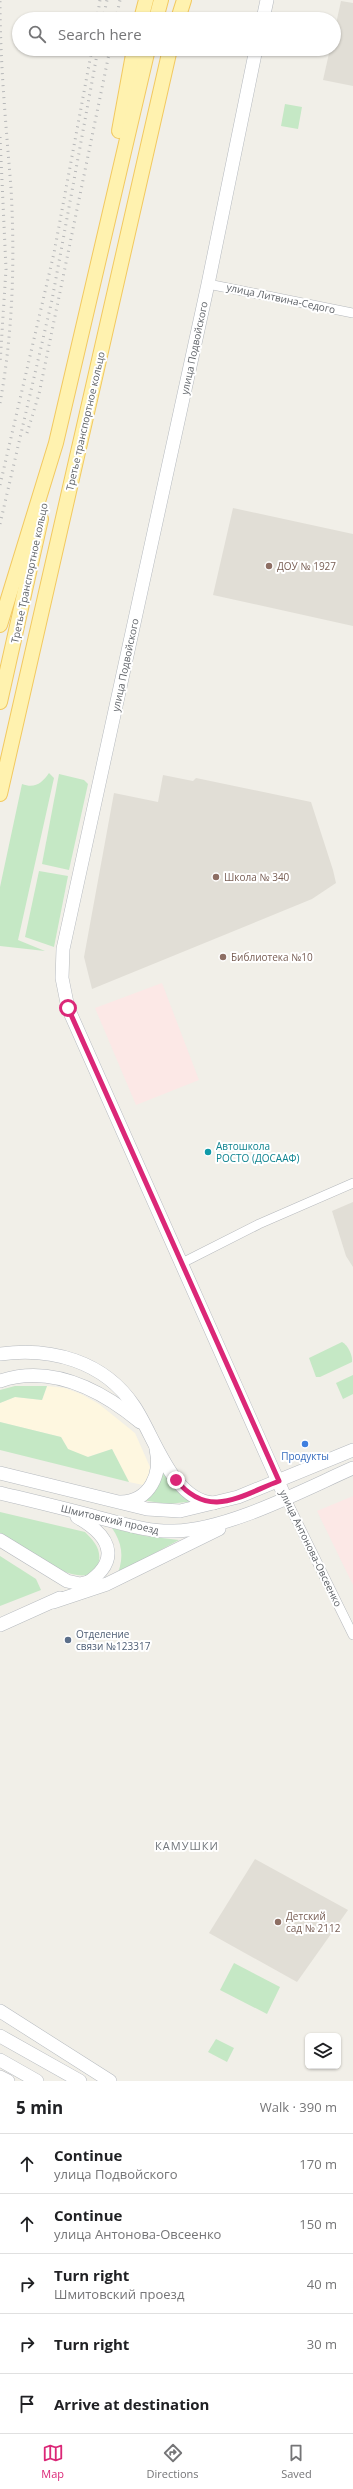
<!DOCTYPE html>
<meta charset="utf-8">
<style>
:root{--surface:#fff;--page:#f2f2f2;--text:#202124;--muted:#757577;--line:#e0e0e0;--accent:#db2777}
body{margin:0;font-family:"Open Sans",sans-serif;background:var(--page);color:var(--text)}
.controls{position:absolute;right:12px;bottom:12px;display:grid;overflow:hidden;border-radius:6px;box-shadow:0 1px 3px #0004}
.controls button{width:36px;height:36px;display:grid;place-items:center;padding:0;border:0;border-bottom:1px solid var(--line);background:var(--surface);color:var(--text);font:20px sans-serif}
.stop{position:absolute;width:12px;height:12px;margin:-9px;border:3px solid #db2777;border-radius:50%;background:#fff}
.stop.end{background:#db2777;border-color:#fff;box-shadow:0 1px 4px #0008}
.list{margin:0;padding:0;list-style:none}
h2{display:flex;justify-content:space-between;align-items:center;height:52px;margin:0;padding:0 16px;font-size:17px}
h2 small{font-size:13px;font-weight:400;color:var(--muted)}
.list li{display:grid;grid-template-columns:26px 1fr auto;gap:12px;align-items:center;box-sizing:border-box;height:60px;padding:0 16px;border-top:1px solid var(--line)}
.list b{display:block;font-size:15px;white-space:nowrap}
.list p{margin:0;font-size:13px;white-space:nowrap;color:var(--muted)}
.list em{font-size:13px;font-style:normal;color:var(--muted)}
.icon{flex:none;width:22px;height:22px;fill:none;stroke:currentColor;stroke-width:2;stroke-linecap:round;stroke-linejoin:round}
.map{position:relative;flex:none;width:353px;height:2081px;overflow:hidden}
.search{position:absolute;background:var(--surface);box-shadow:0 1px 3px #0004;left:12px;right:12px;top:12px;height:44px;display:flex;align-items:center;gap:10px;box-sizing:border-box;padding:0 14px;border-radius:22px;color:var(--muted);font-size:15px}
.sheet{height:352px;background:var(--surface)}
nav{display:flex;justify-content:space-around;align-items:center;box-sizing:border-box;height:56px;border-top:1px solid var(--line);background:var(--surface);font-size:11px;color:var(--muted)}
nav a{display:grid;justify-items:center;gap:2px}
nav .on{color:var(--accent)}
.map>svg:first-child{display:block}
.commercial{fill:#fef7e0}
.education{fill:#e1ded6}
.medical{fill:#fce8e6}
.green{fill:#c5e8c5}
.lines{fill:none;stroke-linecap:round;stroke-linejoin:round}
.street-casing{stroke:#b5b8bc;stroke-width:10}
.secondary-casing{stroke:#b6babf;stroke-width:14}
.primary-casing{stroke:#f2c960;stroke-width:16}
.street{stroke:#fff;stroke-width:9}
.secondary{stroke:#fff;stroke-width:13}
.primary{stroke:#fff2af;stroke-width:14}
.rail{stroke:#b6b7b8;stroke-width:3;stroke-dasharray:1 5;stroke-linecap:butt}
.route{stroke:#db2777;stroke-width:5}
.education-dot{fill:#8d6e63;stroke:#fff;stroke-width:1.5}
.culture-dot{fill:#0f9aa8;stroke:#fff;stroke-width:1.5}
.shop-dot{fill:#3f7fe0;stroke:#fff;stroke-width:1.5}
.service-dot{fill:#5c6f8a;stroke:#fff;stroke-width:1.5}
.labels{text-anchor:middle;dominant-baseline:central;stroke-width:4;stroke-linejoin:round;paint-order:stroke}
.street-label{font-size:10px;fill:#5f6368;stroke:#fff}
.education-label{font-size:10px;fill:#785e54;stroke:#fff;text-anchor:start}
.culture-label{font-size:10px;fill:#0d838f;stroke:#fff;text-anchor:start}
.shop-label{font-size:10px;fill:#366cbe;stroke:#fff}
.service-label{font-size:10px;fill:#4e5e75;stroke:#fff;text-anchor:start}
.neighbourhood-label{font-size:11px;letter-spacing:1px;fill:#70757a;stroke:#fff}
</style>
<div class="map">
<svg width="353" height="2081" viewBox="0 0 353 2081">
<rect width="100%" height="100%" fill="#f1efe8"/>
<polygon class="commercial" points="47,1386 65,1388 81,1394 99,1404 135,1433 150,1467 148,1477 143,1485 129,1482 112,1449 75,1461 61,1437 0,1422 0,1403 15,1397 42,1400"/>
<g class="education">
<polygon points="341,1 353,3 353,86 323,80 330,49 334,49 334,33"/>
<polygon points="233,508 353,534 353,626 213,595"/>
<polygon points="163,775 193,781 196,778 311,802 333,870 336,883 312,899 92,989 84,957 114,793 158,802"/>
<polygon points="353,1202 353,1267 346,1256 332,1211"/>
<polygon points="255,1859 348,1910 297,1982 209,1933"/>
</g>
<g class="medical">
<polygon points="162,983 199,1080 136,1105 95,1008"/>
<polygon points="353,1496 353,1585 317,1511"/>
</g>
<g class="green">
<polygon points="285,104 302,107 298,129 281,126"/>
<path d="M49,773L54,778L18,940L45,951L0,946V887L22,784C35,789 42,783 49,773Z"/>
<polygon points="59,774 84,780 88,784 69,870 42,864"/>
<polygon points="39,871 68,876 54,947 25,937"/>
<path d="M342,1342C348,1345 353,1356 352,1362L320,1377H316L309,1358Z"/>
<polygon points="353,1375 353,1394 343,1399 336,1383"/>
<polygon points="15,1386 47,1386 42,1400 15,1397 0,1403 0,1390"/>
<polygon points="0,1422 61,1437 68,1449 88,1457 112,1449 129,1482 0,1450"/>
<path d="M164,1464L196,1501L168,1504L141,1500C157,1492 162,1481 164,1464Z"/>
<path d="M0,1512L85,1532C93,1540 101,1548 99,1561C91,1602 17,1544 0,1534Z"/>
<path d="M112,1528L145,1536L179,1540L118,1573C124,1556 122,1543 112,1528Z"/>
<polygon points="0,1556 36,1579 41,1590 0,1606"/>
<polygon points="234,1963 280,1987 267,2014 220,1990"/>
<polygon points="216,2039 234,2048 227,2062 208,2052"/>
</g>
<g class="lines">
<g class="street-casing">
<g id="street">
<polyline points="208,284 353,313"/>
<polyline points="182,1263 259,1224 353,1183"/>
<polyline points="285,1497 353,1635"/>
</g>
</g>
<g class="secondary-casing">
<g id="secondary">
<polyline points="263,19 267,0"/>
<polyline points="256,49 208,284 63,949 62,978 68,1008 285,1497"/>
<path d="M0,1354C51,1347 104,1361 134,1406C154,1435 172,1501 214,1503"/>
<path d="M0,1381C51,1364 101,1390 140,1422"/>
<polyline points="0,1473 147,1509 180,1511 238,1497 353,1450"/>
<path d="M0,1493C33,1501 67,1509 100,1518C124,1524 149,1532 174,1531C228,1530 303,1490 353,1468"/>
<path d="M121,1502C150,1501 162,1474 156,1449"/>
<path d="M77,1517C116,1539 120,1565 79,1588"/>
<polyline points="0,1540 67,1581 80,1584 88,1582"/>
<polyline points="53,1602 107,1584 219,1529"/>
<polyline points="0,1625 60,1598"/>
<polyline points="0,2011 110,2081"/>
<polyline points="0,2036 80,2081"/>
<polyline points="0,2060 37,2081"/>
<polyline points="0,2077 8,2081"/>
</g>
</g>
<g class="primary-casing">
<g id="primary">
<polyline points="141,19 146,0"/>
<polyline points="156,19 161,0"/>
<polyline points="178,19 184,0"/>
<polyline points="119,131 134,49"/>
<polyline points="0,625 56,443 148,49"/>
<polyline points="0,702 41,519"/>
<polyline points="0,794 170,49"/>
</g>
</g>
<use href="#street" class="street"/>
<use href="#secondary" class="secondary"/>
<use href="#primary" class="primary"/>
<g class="rail">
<polyline points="97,19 100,0"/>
<polyline points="103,19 107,0"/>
<polyline points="116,19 120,0"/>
<polyline points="0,137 6,269 0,364"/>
<path d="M0,403C13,332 15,260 11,188C6,125 0,63 0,0"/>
<polyline points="27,433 39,394 110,49"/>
<polyline points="0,485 54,253 92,49"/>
<polyline points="0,524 52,300 98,49"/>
</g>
</g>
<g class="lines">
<path class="route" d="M68,1008L279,1481C240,1496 209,1520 176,1480"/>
</g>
<g class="education-dot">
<circle cx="269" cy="566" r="4"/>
<circle cx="216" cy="877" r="4"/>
<circle cx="223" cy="957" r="4"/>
<circle cx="278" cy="1922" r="4"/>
</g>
<circle class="culture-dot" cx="208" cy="1152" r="4"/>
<circle class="shop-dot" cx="305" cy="1444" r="4"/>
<circle class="service-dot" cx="68" cy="1640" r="4"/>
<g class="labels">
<g class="street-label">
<text transform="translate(281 298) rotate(12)">улица Литвина-Седого</text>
<text transform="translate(194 348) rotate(-78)">улица Подвойского</text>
<text transform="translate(85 421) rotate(-77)">Третье транспортное кольцо</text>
<text transform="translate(29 573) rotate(-78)">Третье Транспортное кольцо</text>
<text transform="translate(125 665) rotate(-78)">улица Подвойского</text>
<text transform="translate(110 1519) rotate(13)">Шмитовский проезд</text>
<text transform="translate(311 1548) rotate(64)">улица Антонова-Овсеенко</text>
</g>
<g class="education-label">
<text x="277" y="566">ДОУ № 1927</text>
<text x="224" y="877">Школа № 340</text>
<text x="231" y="957">Библиотека №10</text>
<text x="286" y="1916">Детский<tspan x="286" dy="12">сад № 2112</tspan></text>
</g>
<g class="culture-label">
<text x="216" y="1146">Автошкола<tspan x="216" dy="12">РОСТО (ДОСААФ)</tspan></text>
</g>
<g class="shop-label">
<text x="305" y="1456">Продукты</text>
</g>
<g class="service-label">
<text x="76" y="1634">Отделение<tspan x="76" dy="12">связи №123317</tspan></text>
</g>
<g class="neighbourhood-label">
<text x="187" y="1845">КАМУШКИ</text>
</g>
</g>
</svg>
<div class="controls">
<button><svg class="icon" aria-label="layers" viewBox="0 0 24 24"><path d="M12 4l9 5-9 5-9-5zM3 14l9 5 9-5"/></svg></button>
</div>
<div class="stop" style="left:68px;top:1008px"></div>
<div class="stop end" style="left:176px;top:1480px"></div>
<div class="search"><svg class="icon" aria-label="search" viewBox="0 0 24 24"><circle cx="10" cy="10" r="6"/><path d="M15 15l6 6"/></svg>Search here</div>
</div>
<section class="sheet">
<h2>5 min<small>Walk · 390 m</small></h2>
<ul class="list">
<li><svg class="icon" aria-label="ahead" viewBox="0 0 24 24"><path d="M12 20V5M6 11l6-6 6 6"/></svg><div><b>Continue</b><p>улица Подвойского</p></div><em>170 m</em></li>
<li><svg class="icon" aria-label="ahead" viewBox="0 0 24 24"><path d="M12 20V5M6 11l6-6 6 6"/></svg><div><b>Continue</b><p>улица Антонова-Овсеенко</p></div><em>150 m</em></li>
<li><svg class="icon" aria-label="right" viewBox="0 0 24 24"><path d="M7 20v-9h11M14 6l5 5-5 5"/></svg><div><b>Turn right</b><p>Шмитовский проезд</p></div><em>40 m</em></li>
<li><svg class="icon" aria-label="right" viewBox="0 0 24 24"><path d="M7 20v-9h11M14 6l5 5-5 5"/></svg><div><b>Turn right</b></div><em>30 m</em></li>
<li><svg class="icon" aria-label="arrive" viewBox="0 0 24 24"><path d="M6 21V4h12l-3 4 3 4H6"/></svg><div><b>Arrive at destination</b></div></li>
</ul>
</section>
<nav>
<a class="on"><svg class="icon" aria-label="map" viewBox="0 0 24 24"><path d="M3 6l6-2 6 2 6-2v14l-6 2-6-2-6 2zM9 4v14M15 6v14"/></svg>Map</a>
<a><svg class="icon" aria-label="directions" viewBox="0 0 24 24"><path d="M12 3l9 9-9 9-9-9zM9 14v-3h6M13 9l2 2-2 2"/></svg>Directions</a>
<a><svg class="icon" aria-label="saved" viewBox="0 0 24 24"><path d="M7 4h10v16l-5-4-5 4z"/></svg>Saved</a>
</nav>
